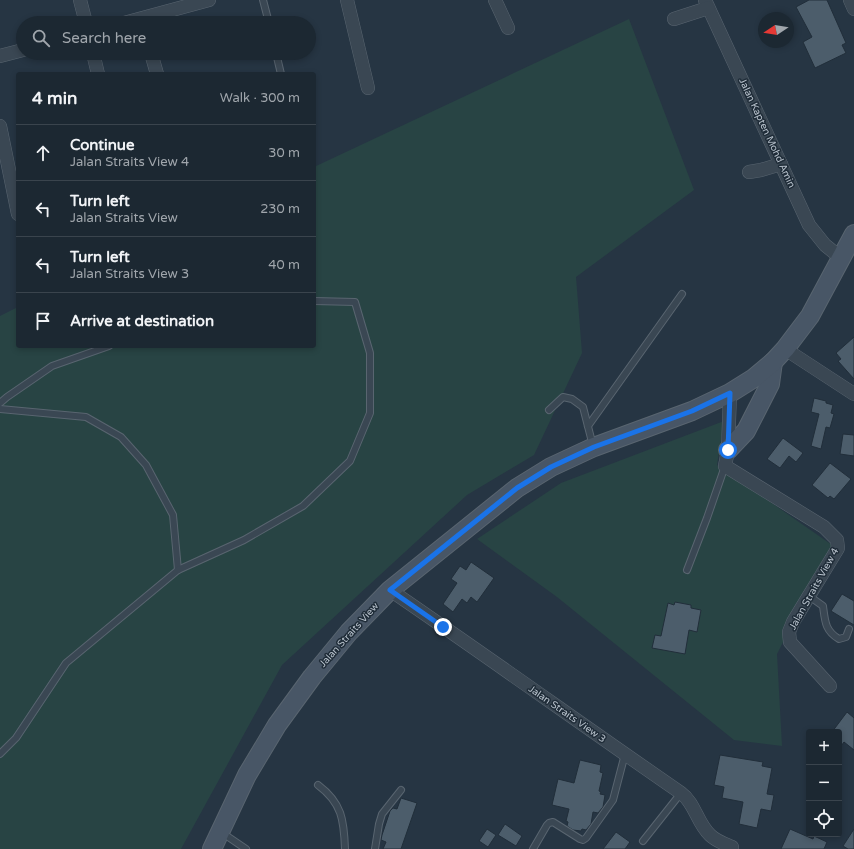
<!DOCTYPE html>
<meta charset="utf-8">
<style>
:root{--surface:#1c2832;--page:#25303a;--text:#f1f3f6;--muted:#a0a6ac;--line:#3a444d}
body{margin:0;font-family:"Varela Round",sans-serif;background:var(--page);color:var(--text)}
.controls{position:absolute;right:12px;bottom:12px;display:grid;overflow:hidden;border-radius:4px;box-shadow:0 2px 6px #0003}
.controls button{width:36px;height:36px;display:grid;place-items:center;padding:0;border:0;border-bottom:1px solid var(--line);background:var(--surface);color:var(--text);font:20px sans-serif}
.compass{position:absolute;left:758px;top:12px;width:36px;height:36px;border-radius:50%;background:var(--surface);box-shadow:0 2px 6px #0003;rotate:258deg}
.stop{position:absolute;width:12px;height:12px;margin:-9px;border:3px solid #1a73e8;border-radius:50%;background:#fff}
.stop.end{background:#1a73e8;border-color:#fff;box-shadow:0 1px 4px #0008}
.list{margin:0;padding:0;list-style:none}
h2{display:flex;justify-content:space-between;align-items:center;height:52px;margin:0;padding:0 16px;font-size:17px}
h2 small{font-size:13px;font-weight:400;color:var(--muted)}
.list li{display:grid;grid-template-columns:26px 1fr auto;gap:12px;align-items:center;box-sizing:border-box;height:56px;padding:0 16px;border-top:1px solid var(--line)}
.list b{display:block;font-size:15px;white-space:nowrap}
.list p{margin:0;font-size:13px;white-space:nowrap;color:var(--muted)}
.list em{font-size:13px;font-style:normal;color:var(--muted)}
.icon{flex:none;width:22px;height:22px;fill:none;stroke:currentColor;stroke-width:2;stroke-linecap:round;stroke-linejoin:round}
.map{position:relative;flex:none;width:854px;height:849px;overflow:hidden}
.search{position:absolute;background:var(--surface);box-shadow:0 2px 6px #0003;left:16px;top:16px;width:300px;height:44px;display:flex;align-items:center;gap:10px;box-sizing:border-box;padding:0 14px;border-radius:22px;color:var(--muted);font-size:15px}
.panel{position:absolute;background:var(--surface);box-shadow:0 2px 6px #0003;left:16px;top:72px;width:300px;height:276px;border-radius:4px}
.map>svg:first-child{display:block}
.green{fill:#284444}
.building{fill:#4c5d6b;stroke:#212e3a}
.lines{fill:none;stroke-linecap:round;stroke-linejoin:round}
.lane-casing{stroke:#596570;stroke-width:8}
.street-casing{stroke:#596570;stroke-width:14}
.secondary-casing{stroke:#596570;stroke-width:20}
.lane{stroke:#3a4753;stroke-width:6}
.street{stroke:#3a4753;stroke-width:13}
.secondary{stroke:#485666;stroke-width:18}
.route{stroke:#1a73e8;stroke-width:5}
.labels{text-anchor:middle;dominant-baseline:central;stroke-width:3;stroke-linejoin:round;paint-order:stroke}
.street-label{font-size:10px;fill:#b8c2cc;stroke:#1f2c38}
</style>
<div class="map">
<svg width="854" height="849" viewBox="0 0 854 849">
<rect width="100%" height="100%" fill="#263543"/>
<g class="green">
<polygon points="629,19 694,190 576,277 582,353 534,455 467,495 282,665 181,849 0,849 0,316 18,307 18,346 314,346 314,167"/>
<polygon points="724,421 717,465 832,545 777,654 782,746 734,740 557,597 477,539 561,483"/>
</g>
<g class="building">
<polygon points="809,0 827,0 846,43 842,45 846,53 815,68 803,42 812,37 796,7"/>
<polygon points="854,337 854,379 838,361 841,359 836,353"/>
<polygon points="814,398 826,401 826,403 833,405 831,413 834,414 830,428 826,427 821,449 811,446 819,414 811,412"/>
<polygon points="843,434 854,435 854,456 840,454"/>
<polygon points="783,438 803,453 796,462 789,456 780,468 767,459"/>
<polygon points="830,463 851,479 834,499 830,496 828,498 812,485"/>
<polygon points="471,562 494,578 477,602 471,597 467,603 462,599 453,612 443,604 457,583 451,579 460,566 466,570"/>
<polygon points="842,594 854,601 854,625 831,611"/>
<polygon points="675,602 691,605 691,608 701,610 697,632 689,630 685,654 652,648 655,635 661,636 668,603 674,605"/>
<polygon points="847,712 854,718 854,750 844,742 839,749 839,732 832,732"/>
<polygon points="720,755 763,762 762,766 772,768 767,794 774,795 771,811 761,809 757,828 739,824 743,802 722,798 724,787 714,785"/>
<polygon points="580,760 601,765 600,772 603,773 599,791 601,792 600,794 605,795 603,807 598,813 593,812 591,824 586,830 582,829 581,831 573,830 567,826 568,822 566,821 569,809 552,805 558,779 574,783"/>
<polygon points="401,798 417,803 401,849 383,849 386,842 381,840 382,835 390,811 393,808 397,809"/>
<polygon points="505,824 522,836 516,846 498,835"/>
<polygon points="487,829 496,835 488,847 479,841"/>
<polygon points="790,829 813,839 814,836 827,842 824,849 781,849"/>
<polygon points="854,829 854,849 848,849 843,846"/>
<polygon points="616,832 630,842 625,849 603,849"/>
</g>
<g class="lines">
<g class="lane-casing">
<g id="lane">
<polyline points="263,0 269,23"/>
<polyline points="276,53 281,74"/>
<polyline points="0,403 7,397 52,366 109,346"/>
<polyline points="0,409 86,417 121,437 146,465 173,515 178,570"/>
<polyline points="549,410 563,397 572,399 583,407 593,446"/>
<polyline points="588,426 682,294"/>
<polyline points="687,570 707,518 725,466"/>
<path d="M809,596L823,606C825,621 825,631 839,639L846,637L849,629"/>
<polyline points="0,754 16,738 66,663 178,570 244,540 303,506 350,461 370,413 370,353 355,302 314,301"/>
<path d="M318,785C342,803 344,820 345,849"/>
<polyline points="221,832 246,849"/>
<polyline points="643,841 681,793"/>
<polyline points="375,849 379,824 382,814 401,790"/>
<polyline points="533,849 547,825 549,823 553,822 580,839 583,840 586,838 613,800 625,754"/>
</g>
</g>
<g class="street-casing">
<g id="street">
<polyline points="80,0 86,23"/>
<polyline points="347,0 368,88"/>
<polyline points="495,0 508,28"/>
<polyline points="705,0 809,225 825,245 841,258"/>
<polyline points="850,0 854,9"/>
<polyline points="674,19 708,8"/>
<polyline points="124,23 209,0"/>
<polyline points="93,53 98,74"/>
<polyline points="151,53 157,74"/>
<polyline points="0,56 23,50"/>
<polyline points="0,126 18,214"/>
<polyline points="749,172 761,170 781,164"/>
<polyline points="785,349 854,394"/>
<polyline points="730,393 728,450 725,466 824,527 837,540 838,548 793,622 789,632 790,642 830,686"/>
<path d="M390,590C488,657 584,726 681,793C695,803 697,823 710,835C716,841 725,844 732,847"/>
</g>
</g>
<g class="secondary-casing">
<g id="secondary">
<polyline points="728,450 746,431 770,384 773,362"/>
<polyline points="212,849 247,775 277,725 312,677 349,632 390,590 517,488 551,467 594,447 692,411 730,393 754,378 773,362 785,349 810,316 854,234"/>
</g>
</g>
<use href="#lane" class="lane"/>
<use href="#street" class="street"/>
<use href="#secondary" class="secondary"/>
</g>
<g class="lines">
<polyline class="route" points="443,627 390,590 517,488 551,467 594,447 692,411 730,393 728,450"/>
</g>
<g class="labels">
<g class="street-label">
<text transform="translate(767 133) rotate(65)">Jalan Kapten Mohd Amin</text>
<text transform="translate(814 589) rotate(-61)">Jalan Straits View 4</text>
<text transform="translate(349 635) rotate(-48)">Jalan Straits View</text>
<text transform="translate(567 714) rotate(35)">Jalan Straits View 3</text>
</g>
</g>
</svg>
<div class="controls">
<button>+</button>
<button>−</button>
<button><svg class="icon" aria-label="locate" viewBox="0 0 24 24"><circle cx="12" cy="12" r="6"/><path d="M12 2v4M12 18v4M2 12h4M18 12h4"/></svg></button>
</div>
<svg class="compass" viewBox="-18 -18 36 36"><path d="M0-13l5 13h-10z" fill="#e53935"/><path d="M0 13l5-13h-10z" fill="#a0a6ac"/></svg>
<div class="stop" style="left:728px;top:450px"></div>
<div class="stop end" style="left:443px;top:627px"></div>
<div class="search"><svg class="icon" aria-label="search" viewBox="0 0 24 24"><circle cx="10" cy="10" r="6"/><path d="M15 15l6 6"/></svg>Search here</div>
<section class="panel">
<h2>4 min<small>Walk · 300 m</small></h2>
<ul class="list">
<li><svg class="icon" aria-label="ahead" viewBox="0 0 24 24"><path d="M12 20V5M6 11l6-6 6 6"/></svg><div><b>Continue</b><p>Jalan Straits View 4</p></div><em>30 m</em></li>
<li><svg class="icon" aria-label="left" viewBox="0 0 24 24"><path d="M17 20v-9H6M10 6l-5 5 5 5"/></svg><div><b>Turn left</b><p>Jalan Straits View</p></div><em>230 m</em></li>
<li><svg class="icon" aria-label="left" viewBox="0 0 24 24"><path d="M17 20v-9H6M10 6l-5 5 5 5"/></svg><div><b>Turn left</b><p>Jalan Straits View 3</p></div><em>40 m</em></li>
<li><svg class="icon" aria-label="arrive" viewBox="0 0 24 24"><path d="M6 21V4h12l-3 4 3 4H6"/></svg><div><b>Arrive at destination</b></div></li>
</ul>
</section>
</div>
